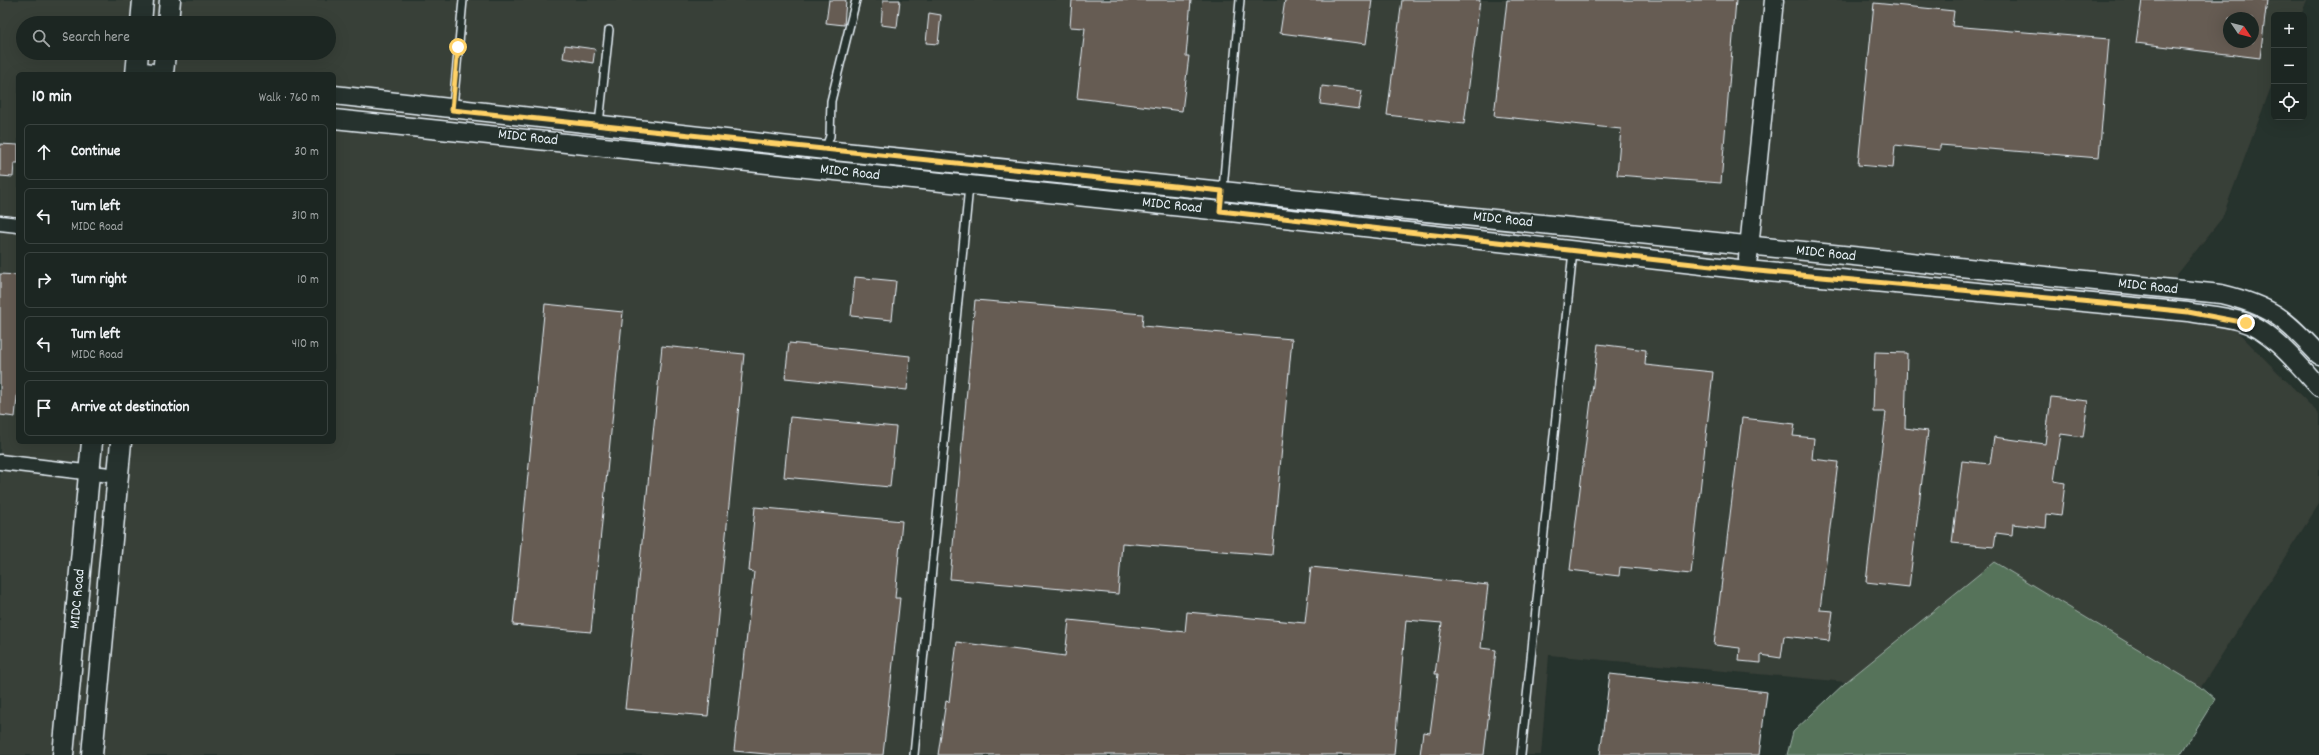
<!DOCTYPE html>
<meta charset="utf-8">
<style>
:root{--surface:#1c2622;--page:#29322f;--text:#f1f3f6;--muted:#a0a5a5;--line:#3a4340}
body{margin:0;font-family:Dekko,sans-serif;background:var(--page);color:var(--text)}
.controls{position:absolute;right:12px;top:12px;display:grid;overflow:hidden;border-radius:6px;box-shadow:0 4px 16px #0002}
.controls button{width:36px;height:36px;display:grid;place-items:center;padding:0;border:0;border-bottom:1px solid var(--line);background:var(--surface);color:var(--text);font:20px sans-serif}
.compass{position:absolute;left:2223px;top:12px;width:36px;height:36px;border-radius:50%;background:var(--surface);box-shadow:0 4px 16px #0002;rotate:125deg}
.stop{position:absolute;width:12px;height:12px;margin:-9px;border:3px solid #ffd166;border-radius:50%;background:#fff}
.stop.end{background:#ffd166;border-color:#fff;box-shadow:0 1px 4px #0008}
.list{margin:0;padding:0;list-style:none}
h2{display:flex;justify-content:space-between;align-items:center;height:52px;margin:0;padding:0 16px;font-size:17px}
h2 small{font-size:13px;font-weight:400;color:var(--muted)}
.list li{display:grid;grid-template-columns:26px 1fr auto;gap:12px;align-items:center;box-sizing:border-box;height:56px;margin:0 8px 8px;padding:0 8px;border:1px solid var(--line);border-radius:6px}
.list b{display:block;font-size:15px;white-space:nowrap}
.list p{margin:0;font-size:13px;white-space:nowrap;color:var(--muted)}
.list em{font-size:13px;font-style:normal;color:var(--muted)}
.icon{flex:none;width:22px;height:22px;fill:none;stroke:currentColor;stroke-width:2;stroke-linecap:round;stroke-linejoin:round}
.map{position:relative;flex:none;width:2319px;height:755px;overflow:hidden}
.search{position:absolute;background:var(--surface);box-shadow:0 4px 16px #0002;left:16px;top:16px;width:320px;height:44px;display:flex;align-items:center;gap:10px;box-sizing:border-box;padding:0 14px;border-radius:22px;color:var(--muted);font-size:15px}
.panel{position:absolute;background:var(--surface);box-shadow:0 4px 16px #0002;left:16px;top:72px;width:320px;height:372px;border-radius:6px}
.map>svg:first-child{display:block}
.built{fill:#393f38;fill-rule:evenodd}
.green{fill:#56735a;stroke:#9fb2a9}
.building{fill:#665b52;stroke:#e8f1f8;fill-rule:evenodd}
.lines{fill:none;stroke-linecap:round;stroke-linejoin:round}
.service-casing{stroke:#e8f1f8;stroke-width:10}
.minor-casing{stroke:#e8f1f8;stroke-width:17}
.tertiary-casing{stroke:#e8f1f8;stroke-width:21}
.secondary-casing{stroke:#e8f1f8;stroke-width:23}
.service{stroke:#26332d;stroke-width:7}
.minor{stroke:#26332d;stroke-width:14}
.tertiary{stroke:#26332d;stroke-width:18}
.secondary{stroke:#26332d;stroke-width:20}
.route{stroke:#ffd166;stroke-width:5}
.labels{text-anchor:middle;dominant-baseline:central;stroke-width:3.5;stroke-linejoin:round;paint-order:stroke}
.street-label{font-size:15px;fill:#e8f1f8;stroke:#26332d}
</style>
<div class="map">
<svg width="2319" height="755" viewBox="0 0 2319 755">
<rect width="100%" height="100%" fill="#26332d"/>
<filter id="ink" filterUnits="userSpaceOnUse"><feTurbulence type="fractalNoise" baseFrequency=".025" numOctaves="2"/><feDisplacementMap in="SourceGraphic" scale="8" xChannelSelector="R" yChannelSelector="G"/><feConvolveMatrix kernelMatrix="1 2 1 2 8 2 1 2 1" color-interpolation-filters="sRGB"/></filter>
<g filter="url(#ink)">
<path class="built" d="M0,0H2307L2301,15H2274V79L2222,218L2172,281L2190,321L2231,325L2319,414V504L2201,687L1994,562L1846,682L1549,655L1541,755H0ZM2229,18H2253V42H2229ZM23,23H329V53H23ZM18,74H334V442H18Z"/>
<polygon class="green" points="1994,562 2201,687 2215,699 2180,755 1787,755 1793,732 1846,682"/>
<g class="building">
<polygon points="829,0 846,0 844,25 826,23"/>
<polygon points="883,0 900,0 897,27 881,25"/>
<polygon points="1072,0 1191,0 1186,56 1189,56 1182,111 1077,98 1085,28 1070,27"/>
<polygon points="1285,0 1372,0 1366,44 1280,33"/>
<polygon points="1402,0 1480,0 1464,124 1387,115"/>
<polygon points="1507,0 1736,0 1721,183 1617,175 1621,129 1494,116"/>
<path d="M2142,0H2267L2260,58L2136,43ZM2229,18H2253V42H2229Z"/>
<polygon points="1874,3 1954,11 1952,26 2109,39 2099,158 1940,145 1940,150 1895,145 1893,168 1858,165"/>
<polygon points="929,13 941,15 938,44 926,43"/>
<polygon points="565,45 595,49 593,63 563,58"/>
<polygon points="1322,86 1362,91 1359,109 1320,104"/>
<polygon points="0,144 18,145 18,163 14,163 13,177 0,176"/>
<polygon points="0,274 18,275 18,388 15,417 0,415"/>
<polygon points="855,277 896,281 892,320 851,316"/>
<polygon points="975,300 1143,314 1142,326 1292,339 1272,555 1122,543 1118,594 950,579"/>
<polygon points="545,304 623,312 591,632 513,625"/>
<polygon points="789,343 910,356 907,390 785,378"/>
<polygon points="1598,344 1646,350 1645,365 1713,372 1691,574 1620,567 1619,576 1570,570"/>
<polygon points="662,346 744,354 708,716 625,709"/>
<polygon points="1875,352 1907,353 1905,428 1928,431 1909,587 1866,582 1886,412 1873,412"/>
<polygon points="2051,397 2088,401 2083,437 2061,434 2054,481 2065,483 2061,516 2047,514 2046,528 2013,524 2012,535 1996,533 1994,547 1952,543 1962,461 1990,464 1994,437 2045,444"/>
<polygon points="790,417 896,427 890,487 784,477"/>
<polygon points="1742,418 1795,424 1793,436 1814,438 1812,459 1838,462 1820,610 1833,611 1829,641 1784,636 1781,658 1761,655 1761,663 1739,661 1740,648 1714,645"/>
<polygon points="755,507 902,521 895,598 900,598 883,755 777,755 734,751 754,572 749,571"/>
<polygon points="1311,567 1488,585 1481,648 1496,650 1484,755 1420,755 1423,732 1430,733 1438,674 1435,674 1442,623 1406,620 1394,755 938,755 946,701 949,702 957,642 1065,656 1069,620 1185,632 1187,612 1305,623"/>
<polygon points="1610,674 1767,692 1759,755 1600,755"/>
</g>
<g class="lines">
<g class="service-casing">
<g id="service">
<polyline points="453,107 463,0"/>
<polyline points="599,124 609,30"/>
<polyline points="825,150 830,136 831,101 856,0"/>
<polyline points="1221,211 1240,0"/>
<polyline points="914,755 969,186"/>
<polyline points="1521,755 1573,251"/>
</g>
</g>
<g class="minor-casing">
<g id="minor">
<polyline points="0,223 18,225"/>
<polyline points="0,462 118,476"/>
</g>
</g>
<g class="tertiary-casing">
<g id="tertiary">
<polyline points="137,71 159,74"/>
<path d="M334,95L825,150L2221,294C2271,306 2285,318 2319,355"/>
<path d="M334,119L1221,211L1747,270L2188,312C2205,315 2223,316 2240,321C2270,329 2299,365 2319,387"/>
<polyline points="1748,258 1774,0"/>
</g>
</g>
<g class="secondary-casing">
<g id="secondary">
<polyline points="141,23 143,0"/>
<polyline points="168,23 170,0"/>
<polyline points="136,74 138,53"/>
<polyline points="163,74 165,53"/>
<polyline points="63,755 92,442"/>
<polyline points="92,755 121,442"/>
</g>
</g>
<use href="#service" class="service"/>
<use href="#minor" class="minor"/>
<use href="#tertiary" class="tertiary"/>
<use href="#secondary" class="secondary"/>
</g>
</g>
<g class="lines" filter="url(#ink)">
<polyline class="route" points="458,47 452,110 1222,191 1220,211 1747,270 2102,303 2188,312 2246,323"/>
</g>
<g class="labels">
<g class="street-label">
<text transform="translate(528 138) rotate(6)">MIDC Road</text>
<text transform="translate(850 173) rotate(6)">MIDC Road</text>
<text transform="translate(1172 206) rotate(6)">MIDC Road</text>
<text transform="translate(1503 220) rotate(6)">MIDC Road</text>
<text transform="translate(1826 254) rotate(6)">MIDC Road</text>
<text transform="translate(2148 287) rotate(6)">MIDC Road</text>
<text transform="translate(78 599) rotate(-85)">MIDC Road</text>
</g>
</g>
</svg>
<div class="controls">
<button>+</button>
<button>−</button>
<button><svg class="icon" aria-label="locate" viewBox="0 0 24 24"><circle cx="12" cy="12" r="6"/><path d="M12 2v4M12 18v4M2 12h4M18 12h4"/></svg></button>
</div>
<svg class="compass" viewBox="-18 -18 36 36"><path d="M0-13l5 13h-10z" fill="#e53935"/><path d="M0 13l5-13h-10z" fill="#a0a5a5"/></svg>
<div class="stop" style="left:458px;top:47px"></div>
<div class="stop end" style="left:2246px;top:323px"></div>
<div class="search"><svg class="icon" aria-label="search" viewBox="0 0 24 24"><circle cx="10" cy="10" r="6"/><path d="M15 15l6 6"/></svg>Search here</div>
<section class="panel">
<h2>10 min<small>Walk · 760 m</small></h2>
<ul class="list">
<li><svg class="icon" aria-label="ahead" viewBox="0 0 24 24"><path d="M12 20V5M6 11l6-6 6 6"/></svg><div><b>Continue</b></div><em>30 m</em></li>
<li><svg class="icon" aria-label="left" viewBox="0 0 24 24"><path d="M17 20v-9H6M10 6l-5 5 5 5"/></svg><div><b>Turn left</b><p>MIDC Road</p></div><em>310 m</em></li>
<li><svg class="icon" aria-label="right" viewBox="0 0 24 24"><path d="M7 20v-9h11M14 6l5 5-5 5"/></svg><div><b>Turn right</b></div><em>10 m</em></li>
<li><svg class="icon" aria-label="left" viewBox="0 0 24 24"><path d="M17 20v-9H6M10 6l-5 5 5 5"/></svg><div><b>Turn left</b><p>MIDC Road</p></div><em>410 m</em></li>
<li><svg class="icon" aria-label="arrive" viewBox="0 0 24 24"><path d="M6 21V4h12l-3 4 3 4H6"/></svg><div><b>Arrive at destination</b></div></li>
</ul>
</section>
</div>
